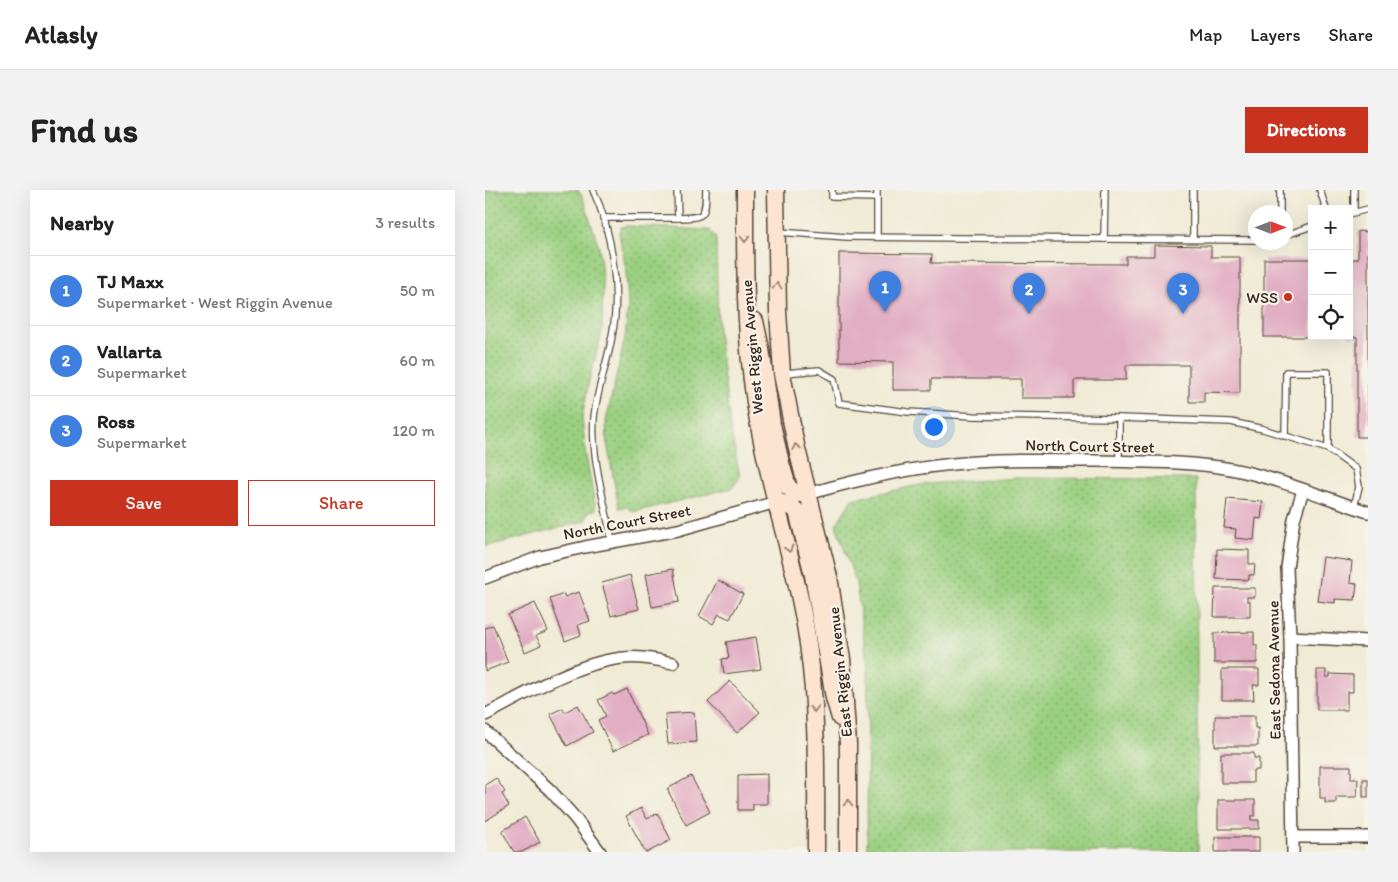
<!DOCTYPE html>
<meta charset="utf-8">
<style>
:root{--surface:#fff;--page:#f2f2f2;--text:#222;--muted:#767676;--line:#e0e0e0;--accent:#c8321e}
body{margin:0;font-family:Itim,sans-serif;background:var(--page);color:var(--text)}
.controls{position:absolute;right:15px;top:15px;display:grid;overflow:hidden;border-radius:0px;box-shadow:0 5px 20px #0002}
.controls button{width:45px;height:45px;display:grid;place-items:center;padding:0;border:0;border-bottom:1px solid var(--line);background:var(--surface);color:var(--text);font:25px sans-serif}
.compass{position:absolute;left:763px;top:15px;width:45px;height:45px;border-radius:50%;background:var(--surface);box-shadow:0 5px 20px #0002;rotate:90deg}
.you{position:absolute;left:448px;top:236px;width:18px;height:18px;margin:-12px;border:4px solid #fff;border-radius:50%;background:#1a73e8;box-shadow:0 0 0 8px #1a73e833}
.badge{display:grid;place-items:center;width:32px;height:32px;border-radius:50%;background:var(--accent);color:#fff;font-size:16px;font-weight:700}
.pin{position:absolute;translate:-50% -41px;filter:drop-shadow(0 1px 2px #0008)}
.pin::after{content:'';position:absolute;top:26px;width:18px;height:15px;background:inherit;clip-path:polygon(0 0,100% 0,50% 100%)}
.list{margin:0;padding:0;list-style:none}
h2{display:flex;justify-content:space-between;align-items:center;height:65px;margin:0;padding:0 20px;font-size:21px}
h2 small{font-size:16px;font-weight:400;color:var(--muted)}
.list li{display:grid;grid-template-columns:32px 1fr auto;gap:15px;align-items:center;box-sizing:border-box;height:70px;padding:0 20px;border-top:1px solid var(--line)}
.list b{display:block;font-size:19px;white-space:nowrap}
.list p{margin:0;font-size:16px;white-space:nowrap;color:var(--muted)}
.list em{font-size:16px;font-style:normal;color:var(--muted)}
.actions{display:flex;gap:10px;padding:15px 20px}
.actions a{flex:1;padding:11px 0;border:1px solid var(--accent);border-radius:0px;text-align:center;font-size:18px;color:var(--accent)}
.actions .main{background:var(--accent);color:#fff}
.icon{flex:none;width:28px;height:28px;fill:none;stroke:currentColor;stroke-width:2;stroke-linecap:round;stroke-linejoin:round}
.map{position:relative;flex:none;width:883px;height:662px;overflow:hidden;border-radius:0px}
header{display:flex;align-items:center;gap:30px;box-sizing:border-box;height:70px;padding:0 25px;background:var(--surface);border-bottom:1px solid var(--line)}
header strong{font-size:24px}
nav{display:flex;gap:28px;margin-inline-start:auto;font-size:18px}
.intro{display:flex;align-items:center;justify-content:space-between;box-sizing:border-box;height:120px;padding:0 30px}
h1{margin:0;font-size:35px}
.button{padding:12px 22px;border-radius:0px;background:var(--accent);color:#fff;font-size:18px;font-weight:700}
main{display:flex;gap:30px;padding:0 30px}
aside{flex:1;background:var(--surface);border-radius:0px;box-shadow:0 5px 20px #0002}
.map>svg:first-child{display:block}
.grass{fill:url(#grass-dots);stroke:#6b7d50}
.building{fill:#e2aec4}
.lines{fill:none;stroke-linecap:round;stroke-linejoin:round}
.lane-casing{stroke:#564739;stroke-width:8}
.street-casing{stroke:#564739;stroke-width:14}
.secondary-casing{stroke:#564739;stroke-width:19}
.lane{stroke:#fff;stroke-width:5.5}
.street{stroke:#fff;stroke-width:11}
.secondary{stroke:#fde4d0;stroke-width:16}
.oneway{stroke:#9c8777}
.poi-dot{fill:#c8321e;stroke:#f7f3e8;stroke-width:2}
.labels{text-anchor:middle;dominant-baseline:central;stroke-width:4.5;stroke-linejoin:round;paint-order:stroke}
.poi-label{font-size:16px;fill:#3b2a1e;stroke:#f7f3e8;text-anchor:end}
.street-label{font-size:16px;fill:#3b2a1e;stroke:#f7f3e8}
</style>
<header>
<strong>Atlasly</strong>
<nav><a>Map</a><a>Layers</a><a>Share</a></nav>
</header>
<div class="intro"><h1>Find us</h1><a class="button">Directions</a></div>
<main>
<aside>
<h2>Nearby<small>3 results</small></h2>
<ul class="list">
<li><span class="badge" style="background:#3f7fe0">1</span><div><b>TJ Maxx</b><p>Supermarket · West Riggin Avenue</p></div><em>50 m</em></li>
<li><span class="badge" style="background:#3f7fe0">2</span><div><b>Vallarta</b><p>Supermarket</p></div><em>60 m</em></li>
<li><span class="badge" style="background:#3f7fe0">3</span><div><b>Ross</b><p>Supermarket</p></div><em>120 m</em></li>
</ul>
<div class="actions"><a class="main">Save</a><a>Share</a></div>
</aside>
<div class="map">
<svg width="883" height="662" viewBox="0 0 883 662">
<defs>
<pattern id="grass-dots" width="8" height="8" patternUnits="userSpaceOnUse" patternTransform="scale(1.25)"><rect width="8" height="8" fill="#9bd081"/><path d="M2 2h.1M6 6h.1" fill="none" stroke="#80a969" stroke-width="1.8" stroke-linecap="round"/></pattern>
</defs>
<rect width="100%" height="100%" fill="#f7f3e8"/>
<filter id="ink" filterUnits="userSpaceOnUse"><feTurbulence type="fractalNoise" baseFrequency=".02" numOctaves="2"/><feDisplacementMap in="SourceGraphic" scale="10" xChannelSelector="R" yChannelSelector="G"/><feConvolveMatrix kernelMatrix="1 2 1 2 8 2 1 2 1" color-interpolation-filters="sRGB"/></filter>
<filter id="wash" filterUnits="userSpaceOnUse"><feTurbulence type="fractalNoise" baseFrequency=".0096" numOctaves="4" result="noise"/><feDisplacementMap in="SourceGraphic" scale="20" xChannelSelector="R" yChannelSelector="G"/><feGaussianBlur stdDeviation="1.12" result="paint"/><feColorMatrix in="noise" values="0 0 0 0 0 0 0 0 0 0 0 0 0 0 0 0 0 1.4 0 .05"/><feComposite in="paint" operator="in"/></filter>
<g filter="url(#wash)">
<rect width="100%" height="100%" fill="#f0ebd5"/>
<g class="grass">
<polygon points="0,0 93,0 98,8 114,57 118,97 117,142 104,191 97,228 101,266 111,320 104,321 100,331 0,357"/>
<polygon points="143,36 225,40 231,48 233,142 246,242 255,287 247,298 148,322 142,317 134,318 122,253 121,231 140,148 143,115 141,80 134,43 136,37"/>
<polygon points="530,288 711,289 713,662 382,662 383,479 371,393 351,335 367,309 440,294"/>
</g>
<g id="blocks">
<g class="building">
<polygon points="873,41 883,42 883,247 872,247 872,147 864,147 864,69 873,69"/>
<polygon points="669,55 726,56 726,67 755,67 755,203 719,202 719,212 704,212 704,175 641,175 641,190 589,190 589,208 536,208 536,189 446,189 446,200 408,200 408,172 354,171 354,63 447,64 446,73 641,74 641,66 669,66"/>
<rect x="779" y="69" width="48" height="78"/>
<polygon points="742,309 778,312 776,329 771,328 769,350 750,348 751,339 739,338"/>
<polygon points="732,359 764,360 764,374 770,374 769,385 764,385 764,390 731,389"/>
<polygon points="838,367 867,371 865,393 872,394 870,410 850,409 850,413 832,411"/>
<polygon points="188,379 194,412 167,417 161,384"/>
<polygon points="145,385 154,419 126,426 117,393"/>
<polygon points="233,390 258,404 245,429 234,424 228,434 214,426"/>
<polygon points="730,398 770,398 770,407 762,407 762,411 765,411 765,427 729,427"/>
<polygon points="94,402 105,431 93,435 96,445 80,451 65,409 79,404 79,407"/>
<polygon points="50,413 63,441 51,446 56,455 40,462 23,425"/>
<polygon points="8,435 23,472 0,481 0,438"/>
<polygon points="769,442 769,455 772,455 772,473 729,473 729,443"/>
<polygon points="271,447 276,479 239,484 237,469 244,468 241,452"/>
<polygon points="737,479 774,479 774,495 768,495 769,510 737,510"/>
<polygon points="832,480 841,480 841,487 845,487 845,484 868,485 868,502 862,502 862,520 832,520"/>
<polygon points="245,491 275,522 252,543 223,512"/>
<polygon points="142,499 163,545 128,561 113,530 121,526 113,510 127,503 129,505"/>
<polygon points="93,515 108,542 82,556 65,524 78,518 80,522"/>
<polygon points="209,522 211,552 183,554 180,524"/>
<polygon points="730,526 770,526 770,538 773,538 773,556 730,556"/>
<polygon points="736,563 769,563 769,568 774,568 774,580 768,580 768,593 736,593"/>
<polygon points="835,576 866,576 866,589 873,589 872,607 851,607 851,613 840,613 840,608 835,608"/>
<polygon points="282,584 282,614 268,614 268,620 253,620 253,585"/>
<polygon points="206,586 225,622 201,635 182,599"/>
<polygon points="11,588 20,602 17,604 24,616 0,631 0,595"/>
<rect x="878" y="589" width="5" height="18"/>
<polygon points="733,610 770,610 770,626 766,626 766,630 774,630 774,639 733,639"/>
<polygon points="156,618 162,629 172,623 186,650 163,662 160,662 141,626"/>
<polygon points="40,627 55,652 37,662 29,662 17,641"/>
<rect x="730" y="647" width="44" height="15"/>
</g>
</g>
</g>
<g filter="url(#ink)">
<use href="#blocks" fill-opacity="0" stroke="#564739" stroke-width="1"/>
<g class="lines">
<g class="lane-casing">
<g id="lane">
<path d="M108,0C127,40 136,102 127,146C123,171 111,203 109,228C106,269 120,312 127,352"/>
<polyline points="347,0 347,7 392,8"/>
<polyline points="795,0 795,22"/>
<polyline points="835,0 841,19"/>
<polyline points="869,0 869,22"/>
<polyline points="864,24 883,19"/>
<polyline points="118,28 193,28 192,0"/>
<path d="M193,28C220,27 220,28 221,0"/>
<polyline points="293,42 362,47 619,49 620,0"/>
<polyline points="801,45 827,36"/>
<polyline points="392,47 392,0"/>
<polyline points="619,49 771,50"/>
<polyline points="708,49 708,0"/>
<polyline points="300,183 334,180 349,189 354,213 423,222 488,226 634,228 746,232 778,239 843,259 871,279 874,297 869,317"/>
<polyline points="800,246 801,182 843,182 843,259"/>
<polyline points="634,272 634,228"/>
</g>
</g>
<g class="street-casing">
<g id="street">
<path d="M323,304C377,288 433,276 490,272C531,269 573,271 614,271C658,272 703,271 746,279C793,288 838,307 883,322"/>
<polyline points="0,388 55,367 100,357 193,340 291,312"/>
<polyline points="805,447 883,451"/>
<path d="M0,525C45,502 106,463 158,468C168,469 178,471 188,473"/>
<polyline points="0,541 65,600 90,628 115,662"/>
<polyline points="808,647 883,647"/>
<polyline points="808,662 805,447 802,378 809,329 818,300"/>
</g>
</g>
<g class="secondary-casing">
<g id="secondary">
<path d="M260,0C260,81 259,161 275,241C288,313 313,382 323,454C333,523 331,593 331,662"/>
<polyline points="291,0 293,121 297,184 311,255 344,387 357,469 363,554 363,662"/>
<polyline points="270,131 276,159 287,234 296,273 303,297 312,304 323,304"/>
<polyline points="291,312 303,314 312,321 328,385 349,508 355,528"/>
</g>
</g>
<use href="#lane" class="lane"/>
<use href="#street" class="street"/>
<use href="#secondary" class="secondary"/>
</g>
<defs><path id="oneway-chevron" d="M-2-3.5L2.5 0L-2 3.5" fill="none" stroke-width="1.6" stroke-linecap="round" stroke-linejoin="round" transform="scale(1.25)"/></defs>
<g class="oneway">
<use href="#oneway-chevron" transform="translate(260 49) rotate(90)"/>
<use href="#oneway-chevron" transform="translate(292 96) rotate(-91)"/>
<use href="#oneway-chevron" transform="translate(311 257) rotate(-103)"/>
<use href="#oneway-chevron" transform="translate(304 359) rotate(75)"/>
<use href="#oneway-chevron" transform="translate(329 519) rotate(87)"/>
<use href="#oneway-chevron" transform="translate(363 613) rotate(-90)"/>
</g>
</g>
<circle class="poi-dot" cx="803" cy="107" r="5"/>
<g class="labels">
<g class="poi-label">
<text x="793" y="107">WSS</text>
</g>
<g class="street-label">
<text transform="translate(267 157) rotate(-95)">West Riggin Avenue</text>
<text transform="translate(605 256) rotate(1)">North Court Street</text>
<text transform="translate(142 332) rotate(-11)">North Court Street</text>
<text transform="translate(789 480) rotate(-91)">East Sedona Avenue</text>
<text transform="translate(355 482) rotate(-96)">East Riggin Avenue</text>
</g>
</g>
</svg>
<div class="controls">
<button>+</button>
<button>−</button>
<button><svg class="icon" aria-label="locate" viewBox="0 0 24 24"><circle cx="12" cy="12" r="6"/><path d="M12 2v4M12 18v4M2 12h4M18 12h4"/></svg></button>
</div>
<svg class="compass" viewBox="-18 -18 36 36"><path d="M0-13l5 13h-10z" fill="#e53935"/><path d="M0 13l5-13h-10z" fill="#767676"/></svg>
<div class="you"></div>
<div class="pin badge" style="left:400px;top:122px;background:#3f7fe0">1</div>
<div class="pin badge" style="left:544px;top:124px;background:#3f7fe0">2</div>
<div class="pin badge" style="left:698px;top:124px;background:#3f7fe0">3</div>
</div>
</main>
